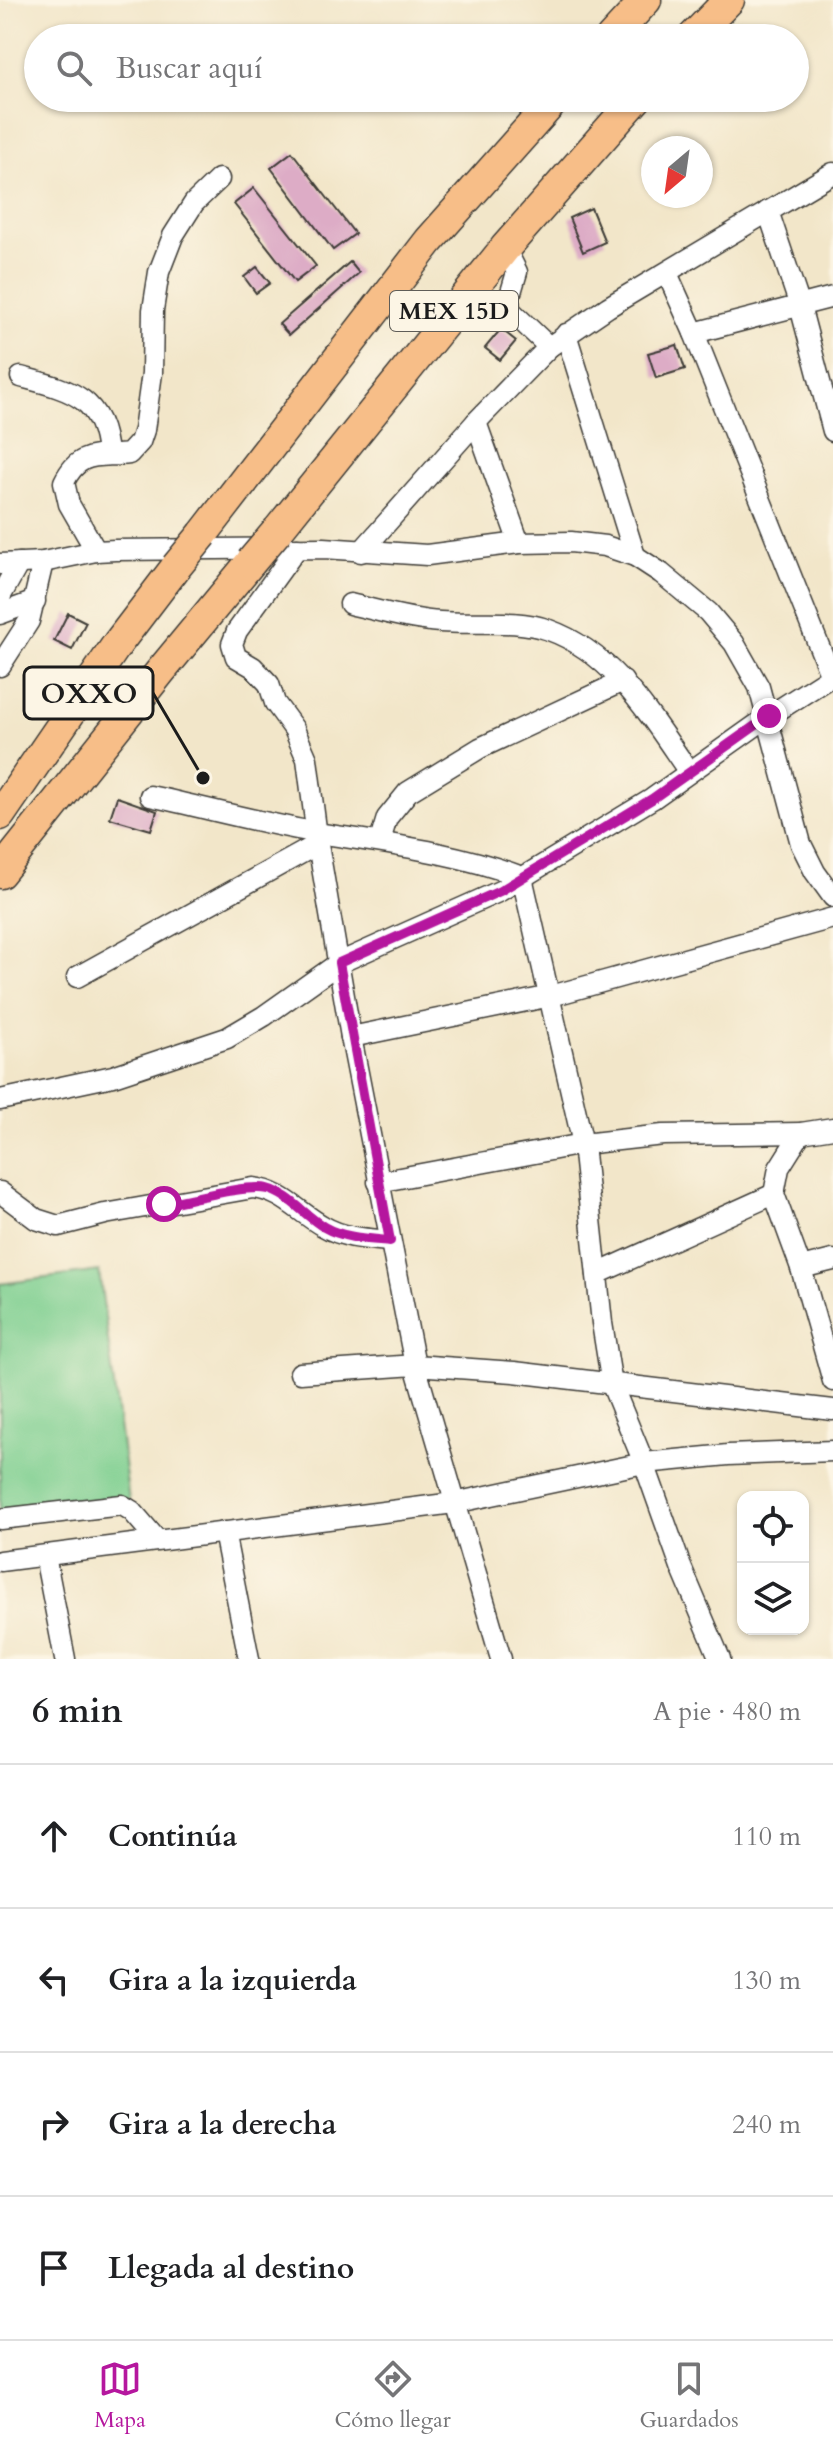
<!DOCTYPE html>
<html lang="es">
<meta charset="utf-8">
<style>
:root{--surface:#fff;--page:#f6f6f6;--text:#202124;--muted:#757577;--line:#e0e0e0;--accent:#b5179e}
body{margin:0;font-family:Cardo,serif;background:var(--page);color:var(--text)}
.controls{position:absolute;right:24px;bottom:24px;display:grid;overflow:hidden;border-radius:16px;box-shadow:0 2px 6px #0004}
.controls button{width:72px;height:72px;display:grid;place-items:center;padding:0;border:0;border-bottom:2px solid var(--line);background:var(--surface);color:var(--text);font:40px sans-serif}
.compass{position:absolute;left:641px;top:136px;width:72px;height:72px;border-radius:50%;background:var(--surface);box-shadow:0 2px 6px #0004;rotate:209deg}
.stop{position:absolute;width:24px;height:24px;margin:-18px;border:6px solid #b5179e;border-radius:50%;background:#fff}
.stop.end{background:#b5179e;border-color:#fff;box-shadow:0 2px 8px #0008}
.list{margin:0;padding:0;list-style:none}
h2{display:flex;justify-content:space-between;align-items:center;height:104px;margin:0;padding:0 32px;font-size:34px}
h2 small{font-size:26px;font-weight:400;color:var(--muted)}
.list li{display:grid;grid-template-columns:52px 1fr auto;gap:24px;align-items:center;box-sizing:border-box;height:144px;padding:0 32px;border-top:2px solid var(--line)}
.list b{display:block;font-size:30px;white-space:nowrap}
.list em{font-size:26px;font-style:normal;color:var(--muted)}
.icon{flex:none;width:44px;height:44px;fill:none;stroke:currentColor;stroke-width:2;stroke-linecap:round;stroke-linejoin:round}
.map{position:relative;flex:none;width:833px;height:1659px;overflow:hidden}
.search{position:absolute;background:var(--surface);box-shadow:0 2px 6px #0004;left:24px;right:24px;top:24px;height:88px;display:flex;align-items:center;gap:20px;box-sizing:border-box;padding:0 28px;border-radius:44px;color:var(--muted);font-size:30px}
.sheet{height:680px;background:var(--surface)}
nav{display:flex;justify-content:space-around;align-items:center;box-sizing:border-box;height:112px;border-top:2px solid var(--line);background:var(--surface);font-size:22px;color:var(--muted)}
nav a{display:grid;justify-items:center;gap:4px}
nav .on{color:var(--accent)}
.map>svg:first-child{display:block}
.grass{fill:#7ecf90;stroke:#4d7656;stroke-width:2}
.building{fill:#ddacc6}
.lines{fill:none;stroke-linecap:round;stroke-linejoin:round}
.minor-casing{stroke:#3c3a36;stroke-width:23}
.highway-casing{stroke:#3c3a36;stroke-width:33}
.minor{stroke:#fff;stroke-width:20}
.highway{stroke:#f7be88;stroke-width:30}
.highway-bridge-casing{stroke:#3c3a36;stroke-width:33;stroke-linecap:butt}
.highway-bridge{stroke:#f7be88;stroke-width:30}
.route{stroke:#b5179e;stroke-width:10}
.labels{text-anchor:middle;dominant-baseline:central;stroke-width:6;stroke-linejoin:round;paint-order:stroke}
.shield{fill:#fcf5e5;stroke:#5f5d58;stroke-width:2}
.shield-label{font-size:24px;font-weight:bold;fill:#1c1c1c}
.leader{fill:none;stroke:#1c1c1c;stroke-width:3}
.callout-dot{fill:#1c1c1c;stroke:#fcf5e5;stroke-width:3}
.callout{fill:#fcf5e5;stroke:#1c1c1c;stroke-width:3}
.callout-label{font-size:28px;text-anchor:middle;font-weight:bold;fill:#1c1c1c}
</style>
<div class="map">
<svg width="833" height="1659" viewBox="0 0 833 1659">
<rect width="100%" height="100%" fill="#fcf5e5"/>
<filter id="ink" filterUnits="userSpaceOnUse"><feTurbulence type="fractalNoise" baseFrequency=".0125" numOctaves="2"/><feDisplacementMap in="SourceGraphic" scale="16" xChannelSelector="R" yChannelSelector="G"/><feConvolveMatrix kernelMatrix="1 2 1 2 8 2 1 2 1" color-interpolation-filters="sRGB"/></filter>
<filter id="wash" filterUnits="userSpaceOnUse"><feTurbulence type="fractalNoise" baseFrequency=".006" numOctaves="4" result="noise"/><feDisplacementMap in="SourceGraphic" scale="32" xChannelSelector="R" yChannelSelector="G"/><feGaussianBlur stdDeviation="1.8" result="paint"/><feColorMatrix in="noise" values="0 0 0 0 0 0 0 0 0 0 0 0 0 0 0 0 0 1.4 0 .05"/><feComposite in="paint" operator="in"/></filter>
<g filter="url(#wash)">
<rect width="100%" height="100%" fill="#f2e6c9"/>
<polygon class="grass" points="99,1271 129,1501 0,1517 0,1284"/>
<g id="blocks">
<g class="building">
<polygon points="292,152 355,234 333,250 271,168"/>
<polygon points="254,188 316,266 295,282 234,204"/>
<polygon points="591,208 605,242 583,252 569,218"/>
<polygon points="350,262 359,273 289,335 279,324"/>
<polygon points="257,267 270,283 256,293 244,277"/>
<polygon points="501,329 516,341 500,360 485,348"/>
<polygon points="677,345 685,369 656,378 648,353"/>
<polygon points="68,613 86,622 72,650 54,641"/>
<polygon points="117,797 157,811 151,830 110,818"/>
</g>
</g>
</g>
<g filter="url(#ink)">
<use href="#blocks" fill-opacity="0" stroke="#3c3a36" stroke-width="2"/>
<g class="lines">
<g class="minor-casing">
<g id="minor">
<polyline points="768,211 800,306 833,431"/>
<polyline points="505,248 517,272 509,299 510,310 549,347"/>
<polyline points="667,273 694,333 831,676"/>
<polyline points="694,333 833,297"/>
<polyline points="566,334 635,556"/>
<path d="M21,377C70,390 103,396 107,455"/>
<polyline points="476,422 519,543"/>
<polyline points="297,548 237,631 232,644 236,657 253,667 269,684 275,703 294,729 307,759 318,844 351,1037 415,1365 501,1659"/>
<path d="M96,551L69,504L64,482C80,449 99,458 129,454L140,442L144,430L152,373L153,310L159,272L173,236L194,203L219,179"/>
<polyline points="361,552 476,422 549,347 608,307 833,173"/>
<polyline points="0,564 43,562 96,551 115,550 324,548 427,555 519,543 571,542 605,546 635,556 661,573 708,612 734,643 759,687 801,844 815,872 833,897"/>
<polyline points="0,597 19,563"/>
<path d="M350,604C380,611 410,620 440,622C476,625 515,618 549,630C614,653 652,719 689,772"/>
<polyline points="0,614 35,601"/>
<polyline points="0,666 29,621 43,562"/>
<path d="M150,796C206,808 261,823 318,833C387,844 456,852 522,877L583,1144L602,1323L612,1385L644,1463L681,1567L720,1659"/>
<polyline points="380,841 387,818 408,792 480,748 623,681"/>
<polyline points="77,977 318,844"/>
<polyline points="351,1037 551,996 833,918"/>
<polyline points="0,1100 113,1076 227,1038 264,1016 339,963 500,891 652,799 769,716 833,675"/>
<polyline points="833,1128 801,1133 779,1168 774,1194 801,1268 833,1381"/>
<polyline points="378,1182 583,1144 663,1135 801,1133"/>
<path d="M0,1192L36,1219L58,1226L105,1214L253,1188C283,1191 298,1212 323,1226C343,1238 368,1239 390,1241"/>
<polyline points="801,1268 833,1260"/>
<polyline points="597,1274 774,1194"/>
<polyline points="300,1373 415,1365 514,1372 833,1410"/>
<polyline points="0,1519 122,1505 132,1511 157,1540"/>
<polyline points="224,1532 249,1659"/>
<polyline points="45,1556 65,1659"/>
<polyline points="0,1561 454,1503 644,1463 728,1455 833,1451"/>
</g>
</g>
<g class="highway-casing">
<g id="highway">
<polyline points="611,38 646,0"/>
<polyline points="692,38 729,0"/>
<polyline points="278,530 505,248 637,98"/>
<polyline points="203,534 429,241 556,98"/>
<polyline points="0,815 118,643 176,567"/>
<polyline points="0,873 160,672 251,562"/>
</g>
</g>
<use href="#minor" class="minor"/>
<use href="#highway" class="highway"/>
<g class="highway-bridge-casing">
<g id="highway-bridge">
<polyline points="251,562 278,530"/>
<polyline points="176,567 203,534"/>
</g>
</g>
<use href="#highway-bridge" class="highway-bridge"/>
</g>
</g>
<g class="lines" filter="url(#ink)">
<path class="route" d="M164,1204C188,1200 247,1184 268,1189C290,1195 305,1216 324,1227C343,1238 368,1239 390,1241L339,963L500,891L652,799L769,716"/>
</g>
<g class="labels">
<rect class="shield" x="390" y="291" width="128" height="40" rx="6"/>
<g class="shield-label">
<text x="454" y="311">MEX 15D</text>
</g>
</g>
<path class="leader" d="M203 778L153 693"/>
<circle class="callout-dot" cx="203" cy="778" r="8"/>
<rect class="callout" x="24" y="667" width="129" height="52" rx="8"/>
<g class="callout-label">
<text x="89" y="703">OXXO</text>
</g>
</svg>
<div class="controls">
<button><svg class="icon" aria-label="locate" viewBox="0 0 24 24"><circle cx="12" cy="12" r="6"/><path d="M12 2v4M12 18v4M2 12h4M18 12h4"/></svg></button>
<button><svg class="icon" aria-label="layers" viewBox="0 0 24 24"><path d="M12 4l9 5-9 5-9-5zM3 14l9 5 9-5"/></svg></button>
</div>
<svg class="compass" viewBox="-18 -18 36 36"><path d="M0-13l5 13h-10z" fill="#e53935"/><path d="M0 13l5-13h-10z" fill="#757577"/></svg>
<div class="stop" style="left:164px;top:1204px"></div>
<div class="stop end" style="left:769px;top:716px"></div>
<div class="search"><svg class="icon" aria-label="search" viewBox="0 0 24 24"><circle cx="10" cy="10" r="6"/><path d="M15 15l6 6"/></svg>Buscar aquí</div>
</div>
<section class="sheet">
<h2>6 min<small>A pie · 480 m</small></h2>
<ul class="list">
<li><svg class="icon" aria-label="ahead" viewBox="0 0 24 24"><path d="M12 20V5M6 11l6-6 6 6"/></svg><div><b>Continúa</b></div><em>110 m</em></li>
<li><svg class="icon" aria-label="left" viewBox="0 0 24 24"><path d="M17 20v-9H6M10 6l-5 5 5 5"/></svg><div><b>Gira a la izquierda</b></div><em>130 m</em></li>
<li><svg class="icon" aria-label="right" viewBox="0 0 24 24"><path d="M7 20v-9h11M14 6l5 5-5 5"/></svg><div><b>Gira a la derecha</b></div><em>240 m</em></li>
<li><svg class="icon" aria-label="arrive" viewBox="0 0 24 24"><path d="M6 21V4h12l-3 4 3 4H6"/></svg><div><b>Llegada al destino</b></div></li>
</ul>
</section>
<nav>
<a class="on"><svg class="icon" aria-label="map" viewBox="0 0 24 24"><path d="M3 6l6-2 6 2 6-2v14l-6 2-6-2-6 2zM9 4v14M15 6v14"/></svg>Mapa</a>
<a><svg class="icon" aria-label="directions" viewBox="0 0 24 24"><path d="M12 3l9 9-9 9-9-9zM9 14v-3h6M13 9l2 2-2 2"/></svg>Cómo llegar</a>
<a><svg class="icon" aria-label="saved" viewBox="0 0 24 24"><path d="M7 4h10v16l-5-4-5 4z"/></svg>Guardados</a>
</nav>
